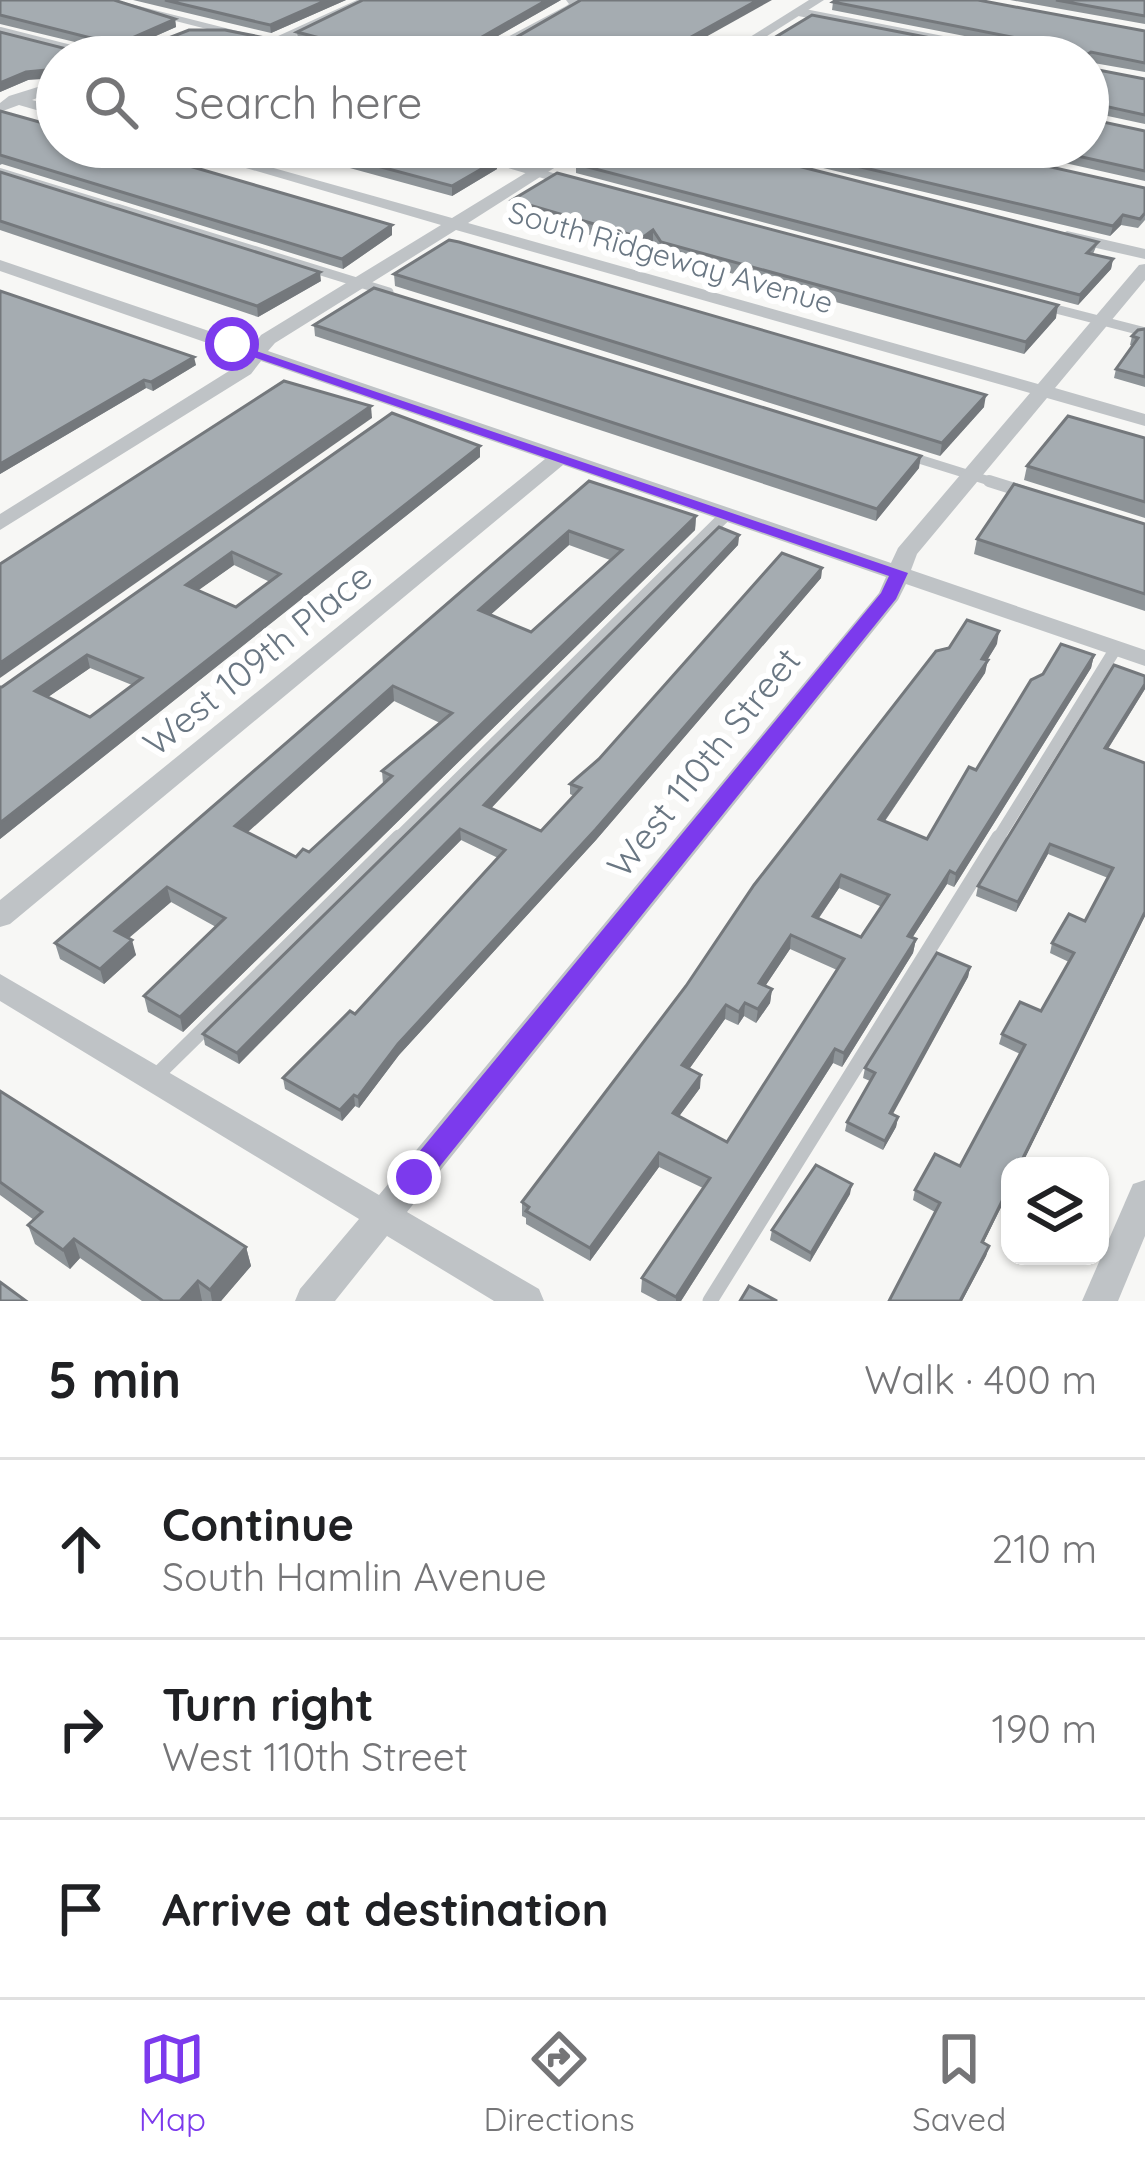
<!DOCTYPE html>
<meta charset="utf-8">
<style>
:root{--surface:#fff;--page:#f2f2f2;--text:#202124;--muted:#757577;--line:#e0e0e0;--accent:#7c3aed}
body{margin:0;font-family:Quicksand,sans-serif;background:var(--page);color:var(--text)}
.controls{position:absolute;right:36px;bottom:36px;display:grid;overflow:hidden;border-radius:24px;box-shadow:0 3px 9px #0004}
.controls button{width:108px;height:108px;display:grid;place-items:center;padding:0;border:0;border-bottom:3px solid var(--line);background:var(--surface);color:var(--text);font:60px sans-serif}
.stop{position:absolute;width:36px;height:36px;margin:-27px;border:9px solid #7c3aed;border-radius:50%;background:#fff}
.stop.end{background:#7c3aed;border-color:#fff;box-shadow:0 3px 12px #0008}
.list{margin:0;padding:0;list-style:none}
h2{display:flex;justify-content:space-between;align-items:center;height:156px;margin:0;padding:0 48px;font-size:51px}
h2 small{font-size:39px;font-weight:400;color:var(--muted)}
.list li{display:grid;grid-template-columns:78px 1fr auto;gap:36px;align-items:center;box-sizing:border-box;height:180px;padding:0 48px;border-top:3px solid var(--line)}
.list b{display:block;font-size:45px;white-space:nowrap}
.list p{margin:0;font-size:39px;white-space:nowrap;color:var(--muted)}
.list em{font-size:39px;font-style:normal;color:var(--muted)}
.icon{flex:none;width:66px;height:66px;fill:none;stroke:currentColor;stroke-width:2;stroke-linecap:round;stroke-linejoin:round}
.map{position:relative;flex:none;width:1145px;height:1301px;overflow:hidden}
.search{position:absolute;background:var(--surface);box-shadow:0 3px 9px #0004;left:36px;right:36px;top:36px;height:132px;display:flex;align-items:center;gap:30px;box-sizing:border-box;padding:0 42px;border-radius:66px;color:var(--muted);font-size:45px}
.sheet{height:696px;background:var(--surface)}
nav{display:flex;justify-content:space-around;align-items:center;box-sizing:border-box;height:168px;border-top:3px solid var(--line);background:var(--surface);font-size:33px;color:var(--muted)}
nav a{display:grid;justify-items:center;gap:6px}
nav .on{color:var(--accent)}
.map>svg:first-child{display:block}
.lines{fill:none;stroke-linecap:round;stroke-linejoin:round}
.lane-far3{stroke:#bfc3c6;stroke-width:8}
.lane-far2{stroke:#bfc3c6;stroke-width:9}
.lane-far1{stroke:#bfc3c6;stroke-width:12}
.lane{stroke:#bfc3c6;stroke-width:15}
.street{fill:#bfc3c6;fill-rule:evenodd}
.wall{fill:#8e9498;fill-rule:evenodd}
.shaded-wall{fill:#74787c}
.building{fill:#a5acb1;stroke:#74787c;stroke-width:3;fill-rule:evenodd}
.route{fill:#7c3aed}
.labels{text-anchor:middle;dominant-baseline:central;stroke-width:12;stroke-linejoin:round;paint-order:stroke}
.far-street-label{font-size:30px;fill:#6a7783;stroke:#fff}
.street-label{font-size:36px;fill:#6a7783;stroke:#fff}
</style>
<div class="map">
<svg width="1145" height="1301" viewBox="0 0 1145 1301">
<rect width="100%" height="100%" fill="#f7f7f5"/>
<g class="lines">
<g class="lane-far3">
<polyline points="799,12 963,44"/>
<polyline points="0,31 102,57"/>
<polyline points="482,156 566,181"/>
<polyline points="0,172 127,211"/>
</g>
<g class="lane-far2">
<polyline points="117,208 389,292"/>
<polyline points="1044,306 1145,332"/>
<polyline points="906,455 999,484"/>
</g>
<g class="lane-far1">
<polyline points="989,481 1024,492"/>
<polyline points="396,840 727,514"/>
<polyline points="997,840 1116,648"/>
</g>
<g class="lane">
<polyline points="155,1077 399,837"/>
<polyline points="710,1301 999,837"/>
</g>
<g class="street">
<polygon points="93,0 115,0 261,37 254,41"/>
<polygon points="357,0 373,0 277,45 265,42"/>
<polygon points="566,0 579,0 582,4 487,57 470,57 566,6 569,4"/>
<polygon points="809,0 824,0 734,57 718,57"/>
<polygon points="57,81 57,90 32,100 57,107 57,116 19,105 0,112 0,103 9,96"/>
<path d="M174,147H199L452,218L568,147H587L468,223L1038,384L1139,265L1145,264V280L1055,388L1145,414V426L1047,398L917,554L911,570L1145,650V666L906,584L898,600L407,1212L539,1289L544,1301H494L387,1236L335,1301H295L300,1289L359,1219L0,1001V974L379,1195L879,593L886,577L563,465L10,924L0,927V900L545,459L261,361L251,374L0,530V514L237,366L245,356L0,271V260L253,346L261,335L441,225ZM456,230L1030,393L898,548L891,563L268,351L275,343Z"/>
<polygon points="1067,231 1145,249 1145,259 1061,240 1059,236"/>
<polygon points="1145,1180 1145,1236 1118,1301 1082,1301 1133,1184"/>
</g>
</g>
<g class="wall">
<polygon points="0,0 175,19 176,27 120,52 341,53 298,40 297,32 561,0 470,52 670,57 57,57 28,80 0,92 0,32 98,57 106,53 104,49 0,24"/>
<polygon points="133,0 346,0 271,33"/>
<polygon points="836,0 978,0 1145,31 1145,72 1088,62 1088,57 746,57 760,49 793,52 773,47 774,38 812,15 1029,57 1033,55 1031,49 832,10 833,2"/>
<polygon points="1010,0 1145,0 1145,24"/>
<polygon points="1088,68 1145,79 1145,124 1089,112"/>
<polygon points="0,111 392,225 392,235 343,269 2,164 0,165"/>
<polygon points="1089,119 1145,131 1145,181 994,147 1088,147"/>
<polygon points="273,147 448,147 497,169 452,196"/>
<polygon points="474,147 536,147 518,157"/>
<polygon points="735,147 961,147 1145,188 1145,220 1138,228 1121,225 1110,236"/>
<polygon points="576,164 1098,242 1093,254 1113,259 1111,269 1078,305 576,173"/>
<polygon points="0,172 321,281 258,317 0,230"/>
<polygon points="512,200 1056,318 1024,354 661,254 653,242 641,250 512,212"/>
<polygon points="394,274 984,407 940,456 395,286"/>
<polygon points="0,291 196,365 153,391 146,388 0,474"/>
<polygon points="314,325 919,468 876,521 315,336"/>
<polygon points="1145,329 1145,387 1114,378 1116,369 1133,346 1130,345 1132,336"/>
<path d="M392,413L480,446V457L0,839V687H2ZM234,565L270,582L236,607L198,590ZM90,668L132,685L90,717L48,697Z"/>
<polygon points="1145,438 1145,518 1024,480 1027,466"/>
<path d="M589,481L696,516L695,530L183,1032L148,1012L144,996L216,927L171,902L129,938L136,955L104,984L60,959L55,943ZM569,545L610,560L531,632L490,615ZM394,701L440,723L382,771L383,784L309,852L296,857L247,832Z"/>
<polygon points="1145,524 1145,611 974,554 977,539"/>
<polygon points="739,535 738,545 491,808 541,831 574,796 570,794 570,784 822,568 821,578 596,840 399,1055 359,1108 355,1106 342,1121 285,1089 283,1078 355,1014 498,858 461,840 239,1064 205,1045 203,1034"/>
<path d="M997,644L987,660L985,673L885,821L927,839L976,770L1094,655L1091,668L954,887L947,884L912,938L916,939L913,953L842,1067L833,1063L681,1301H658L641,1292L642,1278L703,1188L659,1167L590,1261L526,1224V1218L522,1216V1202ZM839,888L882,907L861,937L819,918ZM790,949L837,970L727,1142L679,1116L700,1088L689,1069L725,1019L738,1025L744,1016L756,1023L770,1003L772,989L765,986Z"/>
<polygon points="1145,676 1145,689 1108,749 1145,763 1145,916 1021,1166 1010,1166 1010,1189 983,1243 989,1246 986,1256 962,1301 889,1301 935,1212 913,1200 915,1190 960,1166 1020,1054 999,1044 1002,1034 1041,1011 1069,962 1050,953 1052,943 1085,921 1108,878 1048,854 1016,912 976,896 978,886"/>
<polygon points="970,967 968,977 892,1114 898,1117 896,1127 883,1150 845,1131 847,1122 870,1081 863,1078 865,1068"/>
<polygon points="0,1091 246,1247 251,1266 221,1301 142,1301 80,1258 70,1269 35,1244 28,1225 34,1220 0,1195"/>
<polygon points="850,1194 810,1262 770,1240 772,1230"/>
</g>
<g class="shaded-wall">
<polygon points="327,0 346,0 271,33 270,25"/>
<polygon points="547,0 561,0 468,53 466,51 468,45"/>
<polygon points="758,0 772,0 670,57 655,57"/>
<polygon points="175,19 176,27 117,53 116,57 116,45"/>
<polygon points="57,69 57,78 28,80 0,92 0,83 26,72"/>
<polygon points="520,147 536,147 518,157 518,148"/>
<polygon points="497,160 497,169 452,196 452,186"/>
<polygon points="1123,215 1121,225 1110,236 1113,226"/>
<polygon points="392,225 392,235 343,269 342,259"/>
<polygon points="653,230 653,242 641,250 642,238"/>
<polygon points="1113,259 1111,269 1078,305 1080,295"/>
<polygon points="320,272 321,281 258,317 257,306"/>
<polygon points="1058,305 1056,318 1024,354 1026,342"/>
<polygon points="194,357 196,365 153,391 151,382"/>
<polygon points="144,380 146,388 0,474 0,464"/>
<polygon points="986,395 984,407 940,456 942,443"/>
<polygon points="371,406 372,418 0,678 0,663"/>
<polygon points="480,446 480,457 0,839 0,823"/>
<polygon points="921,456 919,468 876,521 877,509"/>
<polygon points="696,516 695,530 183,1032 180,1017"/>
<polygon points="569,531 569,545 479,625 479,610"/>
<polygon points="739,535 738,545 484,816 484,805"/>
<polygon points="232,552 234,565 189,597 186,585"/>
<polygon points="822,568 821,578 596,840 399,1055 359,1108 358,1097 398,1044"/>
<polygon points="999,631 997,644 980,672 982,659"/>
<polygon points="87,655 90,668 38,704 35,691"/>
<polygon points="1094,655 1091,668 954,887 956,874"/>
<polygon points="988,660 985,673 877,832 879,819"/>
<polygon points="1145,684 1145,689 1102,758 1105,748"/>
<polygon points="393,686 394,701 238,841 235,826"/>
<polygon points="460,829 461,840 239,1064 237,1053"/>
<polygon points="1050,844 1048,854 1016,912 1018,902"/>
<polygon points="950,871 947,884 905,949 908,936"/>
<polygon points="841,875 839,888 811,929 813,916"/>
<polygon points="167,887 171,902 119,946 115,931"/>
<polygon points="1145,912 1145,916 1021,1166 1019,1166"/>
<polygon points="791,935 790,949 758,997 759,983"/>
<polygon points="916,939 913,953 842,1067 844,1053"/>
<polygon points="132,940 136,955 104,984 100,969"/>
<polygon points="970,967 968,977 888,1123 890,1113"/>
<polygon points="772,989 770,1003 756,1023 758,1009"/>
<polygon points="745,1003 744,1016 738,1025 739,1012"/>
<polygon points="726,1005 725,1019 682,1079 682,1065"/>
<polygon points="835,1049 833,1063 681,1301 676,1301 676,1297"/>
<polygon points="701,1075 700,1088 672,1126 673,1113"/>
<polygon points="354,1095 355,1106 342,1121 340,1110"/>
<polygon points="898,1117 896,1127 883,1150 885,1141"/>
<polygon points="659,1153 659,1167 590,1261 590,1248"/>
<polygon points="852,1184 850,1194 810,1262 811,1253"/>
<polygon points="1010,1185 1010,1189 979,1252 982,1242"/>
<polygon points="74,1239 80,1258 70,1269 63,1250"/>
<polygon points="989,1246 986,1256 962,1301 960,1301"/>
<polygon points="246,1247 251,1266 221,1301 212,1301 210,1290"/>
<polygon points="198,1281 202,1301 180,1301"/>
</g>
<g class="building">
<polygon points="0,0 114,0 175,19 116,45 115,52 143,48 189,30 225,30 341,53 343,44 297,32 363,0 547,0 468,45 466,51 489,53 581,0 758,0 655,57 57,57 57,69 26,72 0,83 0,32 98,57 108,52 103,41 0,15"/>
<polygon points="165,0 327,0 270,25"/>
<polygon points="836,0 978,0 1145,31 1145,63 1091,52 1083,57 746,57 760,49 798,52 797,44 774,38 812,15 1029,57 1037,53 1032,41 833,2"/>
<polygon points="1056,0 1145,0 1145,16"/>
<polygon points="1088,68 1145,79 1145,115 1091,103 1088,105"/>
<polygon points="0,111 57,127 57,147 124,147 392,225 342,259 0,155"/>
<polygon points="1088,117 1089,119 1145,131 1145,171 1037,147 1088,147"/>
<polygon points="306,147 448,147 497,160 452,186"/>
<polygon points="604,147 723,147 1098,242 1087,253 1113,259 1080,295 576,164"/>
<polygon points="775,147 961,147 1145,188 1145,213 1140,219 1123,215 1113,226"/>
<polygon points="0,172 320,272 257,306 0,221"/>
<polygon points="557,173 1058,305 1026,342 661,242 653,230 642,238 512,200"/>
<polygon points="449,240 459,242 986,395 942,443 394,274"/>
<polygon points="374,288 921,456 877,509 314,325"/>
<polygon points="0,291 194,357 151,382 144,380 0,464"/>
<polygon points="1145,329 1145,377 1116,369 1138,338 1132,336 1138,330"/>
<polygon points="284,381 371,406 0,663 0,564"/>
<path d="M392,413L480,446L0,823V687H2ZM232,552L280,574L236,607L186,585ZM87,655L142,678L90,717L35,691Z"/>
<polygon points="1068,416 1145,438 1145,502 1027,466"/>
<path d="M589,481L696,516L180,1017L144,996L225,918L167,887L115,931L132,940L100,969L55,943ZM569,531L622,550L531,632L479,610ZM393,686L452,713L382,771L392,776L309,852L303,849L296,857L235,826Z"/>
<polygon points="1014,484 1145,524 1145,594 977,539"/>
<polygon points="719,527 739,535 484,805 541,831 581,788 570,784 599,759 782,553 822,568 596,829 398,1044 358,1097 354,1095 340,1110 283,1078 350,1011 355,1014 505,850 460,829 237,1053 203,1034"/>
<path d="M967,620L999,631L982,659L988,660L879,819L927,839L969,767L976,770L1031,680L1043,674L1061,644L1094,655L956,874L950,871L908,936L916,939L844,1053L835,1049L676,1297L642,1278L710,1178L659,1153L590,1248L526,1211L529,1207L522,1202L686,986L754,885L936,651L949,648ZM841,875L889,895L861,937L813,916ZM791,935L844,959L727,1142L673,1113L701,1075L682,1065L726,1005L739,1012L745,1003L758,1009L772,989L759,983Z"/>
<polygon points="1114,665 1145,676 1145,684 1105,748 1145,763 1145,912 1019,1166 1010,1166 1010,1185 982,1242 989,1246 960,1301 889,1301 940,1203 915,1190 935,1154 960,1166 1025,1045 1002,1034 1020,1002 1041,1011 1074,953 1052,943 1069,914 1085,921 1113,868 1050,844 1018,902 978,886"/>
<polygon points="937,953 970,967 890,1113 898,1117 885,1141 847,1122 875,1073 865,1068"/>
<polygon points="0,1091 246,1247 210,1290 198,1281 180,1301 163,1301 74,1239 63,1250 28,1225 42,1212 0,1182"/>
<polygon points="816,1165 852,1184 811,1253 772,1230"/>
<polygon points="0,1282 26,1301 0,1301"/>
<polygon points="749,1286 777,1301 740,1301"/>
</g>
<polygon class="route" points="227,341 908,573 896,599 424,1186 405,1186 405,1169 881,593 889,576 227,348"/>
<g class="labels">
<g class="far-street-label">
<text transform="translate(671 257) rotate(16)">South Ridgeway Avenue</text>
</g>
<g class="street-label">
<text transform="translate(257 659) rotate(-39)">West 109th Place</text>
<text transform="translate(703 762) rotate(-51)">West 110th Street</text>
</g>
</g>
</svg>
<div class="controls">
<button><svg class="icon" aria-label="layers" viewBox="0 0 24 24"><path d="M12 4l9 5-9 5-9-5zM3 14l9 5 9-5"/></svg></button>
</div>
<div class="stop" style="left:232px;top:344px"></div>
<div class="stop end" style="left:414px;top:1177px"></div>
<div class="search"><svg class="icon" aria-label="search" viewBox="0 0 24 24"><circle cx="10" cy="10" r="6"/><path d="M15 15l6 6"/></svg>Search here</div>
</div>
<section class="sheet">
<h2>5 min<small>Walk · 400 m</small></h2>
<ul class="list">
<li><svg class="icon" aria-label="ahead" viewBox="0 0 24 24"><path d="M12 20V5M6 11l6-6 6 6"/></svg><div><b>Continue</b><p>South Hamlin Avenue</p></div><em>210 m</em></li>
<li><svg class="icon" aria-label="right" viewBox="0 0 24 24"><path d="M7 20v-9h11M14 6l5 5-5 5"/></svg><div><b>Turn right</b><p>West 110th Street</p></div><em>190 m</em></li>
<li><svg class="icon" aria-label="arrive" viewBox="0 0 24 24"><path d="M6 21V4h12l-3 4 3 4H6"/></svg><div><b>Arrive at destination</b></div></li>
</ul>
</section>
<nav>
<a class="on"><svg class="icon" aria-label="map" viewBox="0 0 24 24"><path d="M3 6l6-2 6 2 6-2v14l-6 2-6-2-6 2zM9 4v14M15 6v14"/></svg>Map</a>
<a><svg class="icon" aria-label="directions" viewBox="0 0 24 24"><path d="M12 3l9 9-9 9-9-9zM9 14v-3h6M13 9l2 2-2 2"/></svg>Directions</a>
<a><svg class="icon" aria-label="saved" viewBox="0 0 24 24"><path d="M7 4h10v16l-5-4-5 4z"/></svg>Saved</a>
</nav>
